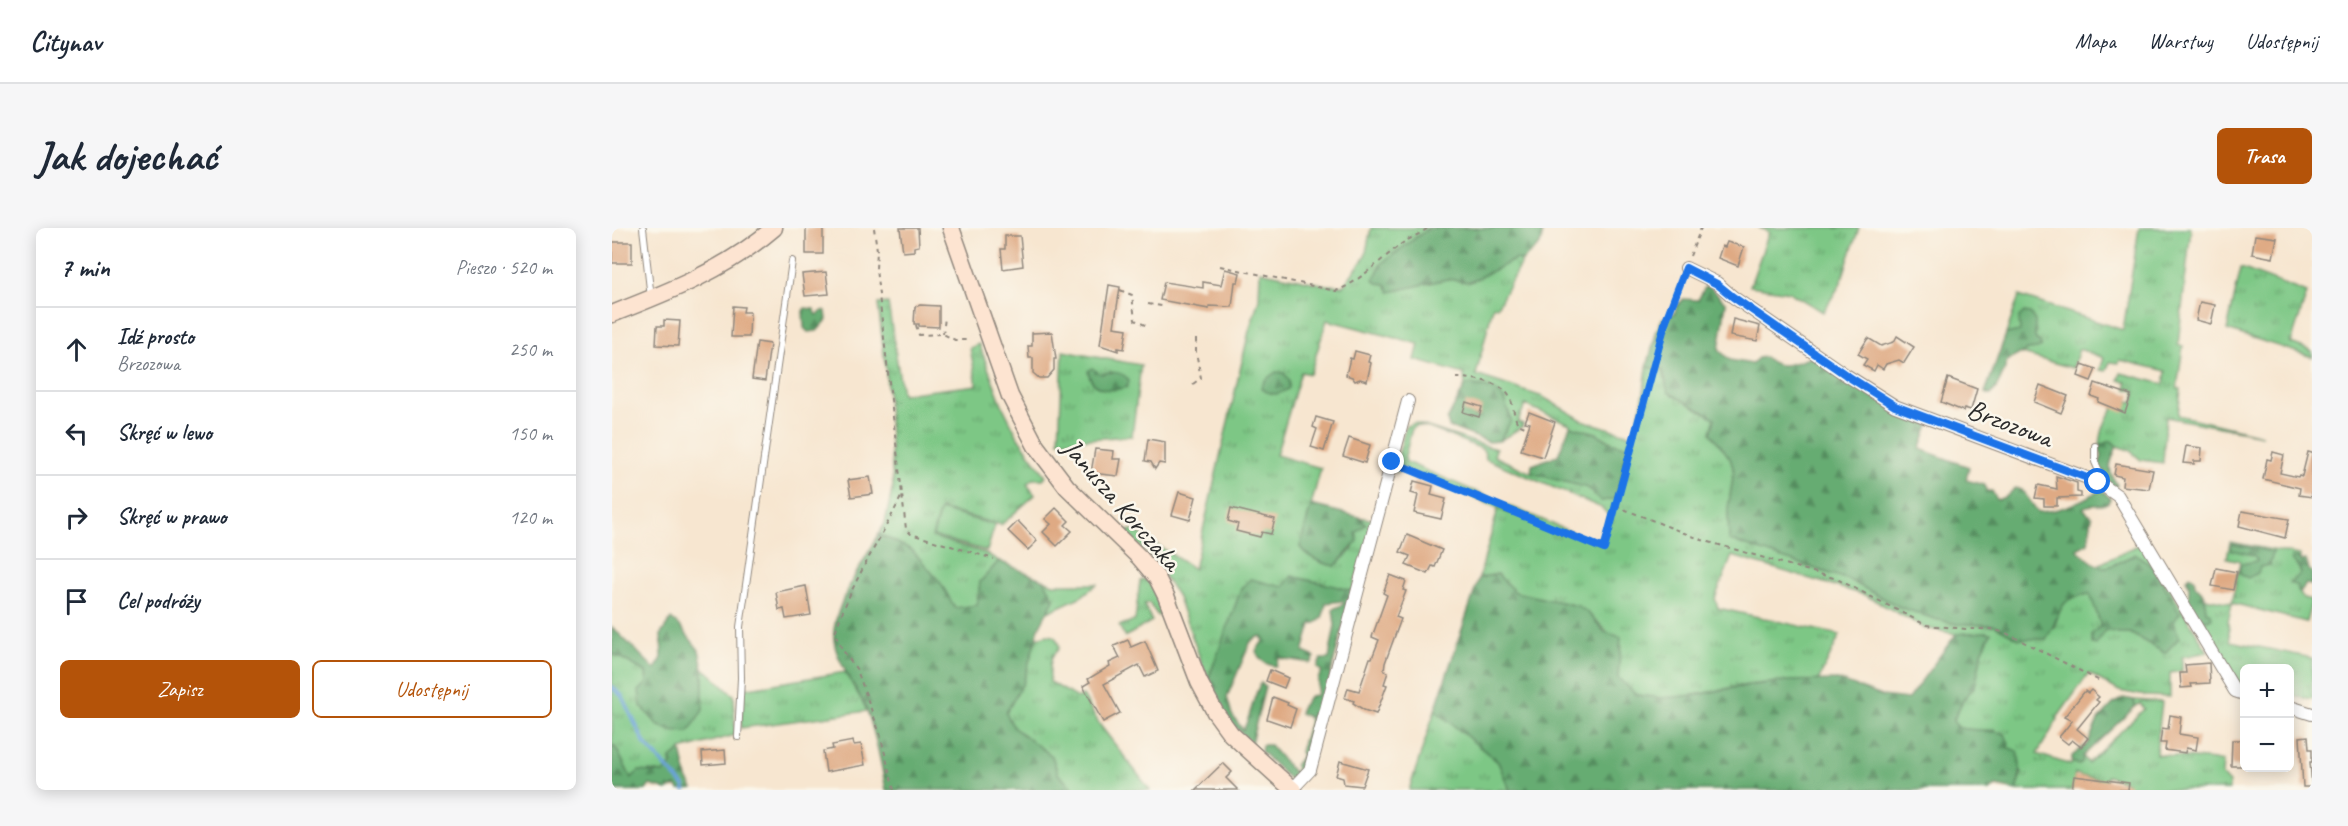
<!DOCTYPE html>
<html lang="pl">
<meta charset="utf-8">
<style>
:root{--surface:#fff;--page:#f6f6f7;--text:#1f2937;--muted:#747a83;--line:#e0e1e3;--accent:#b45309}
body{margin:0;font-family:Caveat,sans-serif;background:var(--page);color:var(--text)}
.controls{position:absolute;right:18px;bottom:18px;display:grid;overflow:hidden;border-radius:9px;box-shadow:0 3px 15px #0003}
.controls button{width:54px;height:54px;display:grid;place-items:center;padding:0;border:0;border-bottom:2px solid var(--line);background:var(--surface);color:var(--text);font:30px sans-serif}
.stop{position:absolute;width:18px;height:18px;margin:-14px;border:4px solid #1a73e8;border-radius:50%;background:#fff}
.stop.end{background:#1a73e8;border-color:#fff;box-shadow:0 2px 6px #0008}
.list{margin:0;padding:0;list-style:none}
h2{display:flex;justify-content:space-between;align-items:center;height:78px;margin:0;padding:0 24px;font-size:26px}
h2 small{font-size:20px;font-weight:400;color:var(--muted)}
.list li{display:grid;grid-template-columns:39px 1fr auto;gap:18px;align-items:center;box-sizing:border-box;height:84px;padding:0 24px;border-top:2px solid var(--line)}
.list b{display:block;font-size:22px;white-space:nowrap}
.list p{margin:0;font-size:20px;white-space:nowrap;color:var(--muted)}
.list em{font-size:20px;font-style:normal;color:var(--muted)}
.actions{display:flex;gap:12px;padding:18px 24px}
.actions a{flex:1;padding:14px 0;border:2px solid var(--accent);border-radius:9px;text-align:center;font-size:21px;color:var(--accent)}
.actions .main{background:var(--accent);color:#fff}
.icon{flex:none;width:33px;height:33px;fill:none;stroke:currentColor;stroke-width:2;stroke-linecap:round;stroke-linejoin:round}
.map{position:relative;flex:none;width:1700px;height:562px;overflow:hidden;border-radius:9px}
header{display:flex;align-items:center;gap:36px;box-sizing:border-box;height:84px;padding:0 30px;background:var(--surface);border-bottom:2px solid var(--line)}
header strong{font-size:28px}
nav{display:flex;gap:33px;margin-inline-start:auto;font-size:21px}
.intro{display:flex;align-items:center;justify-content:space-between;box-sizing:border-box;height:144px;padding:0 36px}
h1{margin:0;font-size:42px}
.button{padding:15px 27px;border-radius:9px;background:var(--accent);color:#fff;font-size:21px;font-weight:700}
main{display:flex;gap:36px;padding:0 36px}
aside{flex:1;background:var(--surface);border-radius:9px;box-shadow:0 3px 15px #0003}
.map>svg:first-child{display:block}
.grass{fill:url(#grass-tufts);stroke:#547958;stroke-width:1.5;fill-rule:evenodd}
.forest{fill:url(#forest-firs);stroke:#486c4e;stroke-width:1.5}
.pitch{fill:#7dc785;stroke:#547958;stroke-width:1.5}
.lines{fill:none;stroke-linecap:round;stroke-linejoin:round}
.stream{stroke:#6aa3d9;stroke-width:4}
.building{fill:#dfaa84}
.lane-casing{stroke:#91887e;stroke-width:8}
.street-casing{stroke:#91887e;stroke-width:14}
.secondary-casing{stroke:#91887e;stroke-width:19}
.path{stroke:#91887e;stroke-width:2;stroke-dasharray:4.5 4.5;stroke-linecap:butt}
.lane{stroke:#fff;stroke-width:6}
.street{stroke:#fff;stroke-width:12}
.secondary{stroke:#fde4d1;stroke-width:16}
.route{stroke:#1a73e8;stroke-width:8}
.labels{text-anchor:middle;dominant-baseline:central;stroke-width:5;stroke-linejoin:round;paint-order:stroke}
.street-label{font-size:28px;fill:#2b2b2b;stroke:#fbf7ec}
</style>
<header>
<strong>Citynav</strong>
<nav><a>Mapa</a><a>Warstwy</a><a>Udostępnij</a></nav>
</header>
<div class="intro"><h1>Jak dojechać</h1><a class="button">Trasa</a></div>
<main>
<aside>
<h2>7 min<small>Pieszo · 520 m</small></h2>
<ul class="list">
<li><svg class="icon" aria-label="ahead" viewBox="0 0 24 24"><path d="M12 20V5M6 11l6-6 6 6"/></svg><div><b>Idź prosto</b><p>Brzozowa</p></div><em>250 m</em></li>
<li><svg class="icon" aria-label="left" viewBox="0 0 24 24"><path d="M17 20v-9H6M10 6l-5 5 5 5"/></svg><div><b>Skręć w lewo</b></div><em>150 m</em></li>
<li><svg class="icon" aria-label="right" viewBox="0 0 24 24"><path d="M7 20v-9h11M14 6l5 5-5 5"/></svg><div><b>Skręć w prawo</b></div><em>120 m</em></li>
<li><svg class="icon" aria-label="arrive" viewBox="0 0 24 24"><path d="M6 21V4h12l-3 4 3 4H6"/></svg><div><b>Cel podróży</b></div></li>
</ul>
<div class="actions"><a class="main">Zapisz</a><a>Udostępnij</a></div>
</aside>
<div class="map">
<svg width="1700" height="562" viewBox="0 0 1700 562">
<defs>
<pattern id="grass-tufts" width="24" height="20" patternUnits="userSpaceOnUse" patternTransform="scale(1.5)"><rect width="24" height="20" fill="#7dc785"/><path d="M3 7l-1-3M5 7V3M7 7l1-3M15 17l-1-3M17 17v-4M19 17l1-3" fill="none" stroke="#67a26d"/></pattern>
<pattern id="forest-firs" width="22" height="20" patternUnits="userSpaceOnUse" patternTransform="scale(1.5)"><rect width="22" height="20" fill="#66ac72"/><path d="M5 1l3.5 6h-7zM16 11l3.5 6h-7z" fill="#548c5e"/></pattern>
</defs>
<rect width="100%" height="100%" fill="#fbf7ec"/>
<filter id="ink" filterUnits="userSpaceOnUse"><feTurbulence type="fractalNoise" baseFrequency=".0167" numOctaves="2"/><feDisplacementMap in="SourceGraphic" scale="12" xChannelSelector="R" yChannelSelector="G"/><feConvolveMatrix kernelMatrix="1 2 1 2 8 2 1 2 1" color-interpolation-filters="sRGB"/></filter>
<filter id="wash" filterUnits="userSpaceOnUse"><feTurbulence type="fractalNoise" baseFrequency=".008" numOctaves="4" result="noise"/><feDisplacementMap in="SourceGraphic" scale="24" xChannelSelector="R" yChannelSelector="G"/><feGaussianBlur stdDeviation="1.35" result="paint"/><feColorMatrix in="noise" values="0 0 0 0 0 0 0 0 0 0 0 0 0 0 0 0 0 1.4 0 .05"/><feComposite in="paint" operator="in"/></filter>
<g filter="url(#wash)">
<rect width="100%" height="100%" fill="#f7e6d0"/>
<g class="grass">
<path d="M759,0H817L770,35L762,51L774,56L778,64L835,51L858,54L904,31L910,33L885,79L881,78L864,147L931,169L970,192L1021,208L1031,170L1035,139L1051,142L1056,164L1103,190L1099,205L1118,230L1122,243L1116,281L1117,312L1237,352L1288,379L1323,391L1345,396L1382,397L1407,411L1442,400C1450,376 1451,368 1479,366L1491,406L1494,402L1506,405H1518L1553,425L1561,393L1554,362L1543,341L1524,326L1494,340L1484,338L1530,315L1596,424L1570,429V443L1558,445V469L1534,468L1507,463L1478,446L1475,448L1445,490L1446,491L1425,526L1459,537L1460,534L1468,536L1471,528L1476,535L1532,481L1528,475L1523,479L1522,472L1550,474L1544,526L1611,533L1610,548L1617,555V562L1515,561V554L1495,548L1492,558L1486,551L1469,548L1463,545L1460,562H1404L1410,544L1383,502L1363,503L1346,500L1341,493L1351,472L1363,458L1370,424L1376,412L1374,404L1344,406L1313,400L1253,367L1120,328L1103,370L1106,380L1228,407L1206,453C1178,453 1150,454 1123,459C1096,464 1054,475 1027,467C1020,465 1012,456 1005,451L1009,417C997,407 978,384 967,379C950,371 914,371 902,363C896,359 891,351 885,346L867,350L886,281L900,286L790,239L784,244L782,243L794,198L803,195L884,221L882,228L919,245L976,260L989,273L998,271L1018,219L1001,215L984,205L958,198V196L913,177L906,194L911,196L910,199L887,213L899,192L897,184L861,156L853,158L852,146L803,132L807,116L715,92L698,146L689,144L664,227L709,240L688,319C695,329 710,336 723,338L741,321L744,305L754,296L747,289L763,292L740,363C720,356 700,354 680,348L671,359H630L596,452L565,367L536,325L516,308L515,303L522,302L582,341L637,103L647,71L648,43L714,57L731,58L753,29ZM804,198L815,199L868,220L872,223L874,231L990,280L997,288L990,308L982,312L976,311L794,234L793,228L800,200Z"/>
<polygon points="1147,0 1247,0 1228,57 1211,84 1177,64 1138,58 1157,4"/>
<path d="M1527,0H1579L1566,117L1571,118L1565,160L1569,161L1566,187L1650,207L1554,189L1551,235L1529,232L1517,222L1505,218L1500,213L1488,217C1490,197 1496,185 1509,171L1521,174L1524,163L1514,161L1515,154L1507,152L1509,145L1552,156L1554,143L1508,132L1507,135L1498,134L1494,143L1488,142L1492,130L1467,121L1461,140L1410,126L1415,122L1425,121L1428,114L1423,110L1424,102L1394,106L1407,68L1511,102Z"/>
<polygon points="1629,40 1695,65 1679,115 1700,123 1700,129 1615,102"/>
<polygon points="276,75 290,166 365,157 358,120 367,116 391,179 406,209 434,248 431,251 421,251 415,256 423,267 389,297 328,281 320,309 373,325 387,333 368,354 365,378 343,380 328,354 300,322 267,306 273,295 281,258 274,144 266,76"/>
<polygon points="451,123 529,137 520,208 447,213"/>
<path d="M1618,314L1688,327V331L1683,329L1682,335C1692,342 1687,351 1685,361L1691,370L1700,372L1694,394L1620,375L1616,394L1618,413L1700,430V471L1678,468V440H1632V460L1623,454L1587,392H1594L1593,370L1620,375L1628,333L1615,330Z"/>
<path d="M533,351C541,357 552,375 550,386L546,388L537,375L532,376L540,393L513,409L507,398L523,392L528,353Z"/>
<polygon points="432,352 441,356 485,356 470,368 436,384 442,371"/>
<path d="M435,407L442,408C454,425 441,420 439,433C437,440 438,447 438,454L466,470L471,468L488,497L538,562H463L446,546L440,528L402,500L394,485L411,455L424,410Z"/>
<path d="M0,425L34,444L35,455L29,478L47,498L91,462V440C103,448 110,459 122,467L123,507L69,522L59,530L60,537L51,545L37,543L19,550L5,522L0,517Z"/>
<polygon points="233,444 256,483 129,500 131,461"/>
<polygon points="823,482 886,534 898,562 797,562"/>
</g>
<g class="forest">
<polygon points="817,0 932,0 928,17 910,33 904,31 858,54 835,51 778,64 774,56 765,55 762,51 770,35"/>
<path d="M1093,59H1098L1114,75L1107,122L1118,132L1140,136L1146,130L1153,129C1167,144 1184,134 1200,129L1317,197L1308,221L1357,239L1354,252L1373,257L1374,263H1380L1385,272L1395,268L1403,260L1410,262L1426,284C1450,284 1469,272 1490,262L1499,271C1491,282 1481,273 1471,280L1480,289L1476,315L1465,321C1492,347 1493,341 1524,326L1543,341L1568,386L1561,393L1567,410L1553,425L1518,405H1506L1494,402L1484,417L1480,416V406L1489,397L1478,366C1442,369 1451,387 1434,411H1407L1382,397L1345,396L1323,391L1288,379L1237,352L1117,312L1116,281L1122,243L1118,230L1099,205L1103,190L1056,164L1051,142L1035,139L1045,101L1050,91L1063,85L1064,79L1071,71L1086,72Z"/>
<polygon points="193,80 202,81 205,87 212,82 214,83 215,92 205,103 196,104 192,100 191,83"/>
<path d="M1412,84L1418,85L1423,93V110L1430,118L1425,121L1415,122L1395,133C1392,145 1387,157 1379,167L1373,165L1394,106L1408,103L1407,89Z"/>
<path d="M480,140L489,146C498,143 512,143 517,153L515,159C498,164 480,164 476,143Z"/>
<path d="M664,144L672,145L677,152V160C667,168 658,168 649,160L653,152Z"/>
<path d="M861,156C891,165 890,162 899,193L887,213L877,214L837,199L835,192L853,158Z"/>
<polygon points="958,198 984,205 1001,215 1018,219 1003,271 989,273 976,260 919,245 920,237 946,227"/>
<path d="M1498,213L1505,218C1498,236 1494,239 1505,257L1504,259H1500L1486,239L1490,228L1487,221L1488,217Z"/>
<path d="M699,277L747,289L754,296L744,305L746,313L723,338C711,336 695,329 688,319Z"/>
<path d="M267,306L300,322L328,354L343,380L365,377L368,354L387,333L432,352L442,371L427,400L411,455L394,485L402,500L440,528L446,546L463,562H274C269,536 265,511 256,486C248,460 218,431 222,401C227,368 251,335 267,306Z"/>
<polygon points="1619,316 1661,324 1658,337 1648,339 1646,345 1636,350 1629,347 1627,340 1629,336 1645,333 1644,330 1641,327 1619,322"/>
<polygon points="1679,329 1688,331 1688,333 1694,332 1697,342 1700,344 1700,357 1694,356 1688,364 1685,358 1678,355 1689,345 1686,338 1679,332"/>
<path d="M885,346L903,364L966,378L975,384L993,404L1009,409L1006,450L1025,467L1050,470L1085,467L1125,459L1174,453L1226,452L1270,468L1296,471L1344,406L1374,404L1379,405L1370,424L1363,458L1351,472L1341,493L1347,500C1362,503 1378,500 1393,506L1397,516L1395,519L1405,523C1410,538 1409,547 1404,562L1384,558L1377,562H898L886,534L823,482L867,350Z"/>
<path d="M680,348C700,354 720,356 740,363L694,542L682,552L677,551L649,523L650,517H658L681,544L684,542L683,537L690,528L688,524L698,490L688,485V481L698,468L705,467L706,451L710,443L705,440L709,431H717L723,397L721,381L732,376L731,373L714,375C712,386 711,394 699,396L691,424L703,429L699,435L667,430L664,438C654,437 648,433 644,423L651,413L649,408L641,411L638,415L615,469L620,487L631,502C640,487 640,470 649,455L653,459L639,515L617,493L597,458L596,452L630,359L639,351L671,359Z"/>
<polygon points="1579,348 1582,350 1583,357 1592,366 1594,383 1599,385 1600,390 1595,392 1587,392 1576,378 1577,358 1574,351"/>
<polygon points="59,391 68,398 87,422 91,440 91,482 77,504 60,503 47,498 29,478 27,463 35,455 34,444 0,425 0,399 43,441 50,430 49,406"/>
<polygon points="1511,470 1522,472 1523,479 1471,528 1470,534 1467,537 1460,534 1460,528 1476,515 1486,492 1501,476"/>
<polygon points="0,517 5,522 19,550 27,543 51,545 60,537 59,530 69,522 75,550 81,561 67,562 64,558 55,562 38,557 34,562 0,562"/>
</g>
<polygon class="pitch" points="328,282 383,297 375,323 321,308"/>
<g class="lines">
<polyline class="stream" points="0,459 10,468 33,516 72,558 73,562"/>
</g>
<g id="blocks">
<g class="building">
<rect x="194" y="0" width="17" height="26"/>
<polygon points="288,0 306,0 307,18 302,19 302,23 291,24"/>
<polygon points="1643,7 1665,10 1661,30 1640,26"/>
<polygon points="393,8 408,8 411,38 391,41 389,21 393,21"/>
<rect x="0" y="14" width="20" height="21"/>
<polygon points="1115,14 1132,19 1126,38 1106,30 1110,18 1113,19"/>
<polygon points="613,41 628,45 626,54 623,54 620,79 597,78 597,81 548,72 552,54 591,60 591,54 609,57"/>
<polygon points="214,44 217,66 193,68 190,46"/>
<polygon points="497,57 508,59 502,99 515,101 512,121 506,120 506,123 488,117"/>
<polygon points="1588,74 1603,77 1599,96 1584,92"/>
<polygon points="308,77 327,78 327,99 307,98 307,96 302,96 303,79"/>
<polygon points="121,78 132,79 131,84 138,84 137,109 119,109"/>
<polygon points="1121,91 1148,98 1145,113 1118,108"/>
<polygon points="52,92 68,93 66,118 44,117 45,98 52,98"/>
<polygon points="440,104 444,131 442,131 442,142 435,150 427,150 421,145 421,130 417,130 416,118 420,118 420,105"/>
<polygon points="1285,108 1302,119 1292,135 1287,132 1274,136 1271,141 1265,137 1262,143 1251,137 1255,131 1246,126 1256,110 1269,118 1282,114"/>
<polygon points="145,114 158,116 153,153 140,151"/>
<polygon points="743,123 758,127 756,134 759,135 755,153 748,151 743,153 740,149 734,147 738,130 741,131"/>
<polygon points="1470,136 1484,141 1479,153 1466,148"/>
<polygon points="1336,150 1365,161 1359,182 1352,180 1351,183 1329,174"/>
<polygon points="1483,155 1519,167 1513,185 1486,174 1487,171 1479,168"/>
<polygon points="1428,157 1456,168 1449,185 1422,174"/>
<polygon points="854,174 870,179 867,189 851,184"/>
<polygon points="917,184 943,194 931,229 909,222 918,195 913,194"/>
<polygon points="704,189 721,194 712,223 699,219 705,201 701,199"/>
<polygon points="737,210 758,217 753,235 731,228"/>
<polygon points="536,211 553,214 553,236 547,235 543,241 539,234 533,233"/>
<polygon points="1574,218 1590,220 1589,233 1582,233 1582,236 1571,235"/>
<polygon points="483,221 502,223 501,231 509,231 506,248 479,245"/>
<polygon points="1661,224 1672,227 1668,245 1686,249 1687,247 1690,248 1696,224 1700,225 1700,269 1687,267 1688,260 1651,251 1655,231 1659,232"/>
<polygon points="1504,236 1541,242 1537,261 1510,258 1511,249 1502,247"/>
<polygon points="1444,248 1465,255 1465,264 1469,265 1469,269 1445,270 1445,278 1432,278 1432,271 1423,270 1426,257 1445,261"/>
<polygon points="258,249 261,266 239,269 236,252"/>
<polygon points="802,253 821,258 819,267 834,271 829,291 802,285 806,267 799,265"/>
<polygon points="567,264 584,269 578,292 560,287"/>
<polygon points="444,280 457,293 453,297 460,303 445,318 431,304 439,296 433,291"/>
<polygon points="619,280 663,291 659,306 650,304 648,309 624,303 626,296 616,293"/>
<polygon points="1630,283 1677,291 1673,310 1627,298"/>
<polygon points="406,293 425,313 416,322 396,303"/>
<polygon points="795,307 830,322 823,339 820,338 816,346 794,337 798,328 788,324"/>
<polygon points="1604,340 1625,344 1621,362 1600,358"/>
<polygon points="778,347 794,353 791,362 794,363 784,389 789,391 773,435 772,443 776,444 772,456 775,457 764,486 752,482 741,475 742,473 733,470 736,460 747,463 758,430 760,430 767,412 760,409 775,367 771,365"/>
<polygon points="194,358 199,387 174,391 172,381 167,382 164,364"/>
<polygon points="516,412 519,419 533,413 546,443 533,449 527,437 492,456 508,485 491,494 471,458 478,454 476,451 498,438 497,435 508,430 502,418"/>
<polygon points="1597,435 1598,455 1579,456 1580,459 1569,460 1568,445 1574,445 1573,437"/>
<polygon points="658,442 676,450 672,460 654,453"/>
<polygon points="1479,462 1487,469 1484,472 1487,474 1465,501 1476,510 1469,519 1460,512 1456,516 1447,509 1460,493 1452,489 1473,463 1476,465"/>
<polygon points="661,469 676,475 675,477 684,481 678,499 655,491"/>
<polygon points="1558,487 1569,489 1567,506 1586,509 1584,522 1574,520 1573,525 1553,522 1554,515 1548,515 1550,500 1556,501"/>
<polygon points="1696,508 1697,521 1700,521 1700,534 1698,534 1700,559 1691,559 1688,509"/>
<polygon points="1620,512 1630,512 1629,538 1619,538"/>
<polygon points="241,513 242,517 249,516 253,537 214,544 211,523 221,521 220,517"/>
<polygon points="113,522 114,535 91,537 90,524"/>
<polygon points="728,533 756,541 750,558 732,556 731,550 724,548"/>
<polygon points="611,535 620,544 614,550 626,562 583,562"/>
<polygon points="1462,548 1517,555 1516,562 1460,562"/>
</g>
</g>
</g>
<g filter="url(#ink)">
<use href="#blocks" fill-opacity="0" stroke="#91887e" stroke-width="1.5"/>
<g class="lines">
<g class="lane-casing">
<g id="lane">
<polyline points="31,0 39,70"/>
<polyline points="1483,218 1483,234 1492,254"/>
<polyline points="126,509 129,450 128,399 180,33"/>
</g>
</g>
<g class="street-casing">
<g id="street">
<polyline points="1074,40 1105,55 1121,69 1234,147 1283,178 1486,254 1506,268 1623,463 1632,466"/>
<polyline points="1678,479 1700,486"/>
<polyline points="680,561 698,542 796,173"/>
</g>
</g>
<g class="secondary-casing">
<g id="secondary">
<polyline points="339,0 398,168 424,218 455,259 528,330 545,350 554,368 587,454 603,484 619,506 681,562"/>
<path d="M0,86C59,63 113,42 162,0"/>
</g>
</g>
<g class="path">
<polyline points="262,0 265,22 264,41 294,301 299,306 382,331"/>
<polyline points="1078,28 1089,0"/>
<path d="M608,38L724,63C746,55 768,32 788,17C797,10 807,7 816,0"/>
<polyline points="508,62 520,67 523,92 535,98"/>
<polyline points="536,76 550,78"/>
<polyline points="304,97 307,107 331,106 343,112 355,112"/>
<polyline points="331,106 333,89"/>
<path d="M844,150C859,150 889,153 897,168C902,177 901,187 906,196L913,199"/>
<polyline points="581,156 589,150 584,124 584,108"/>
<polyline points="791,238 992,320 1054,92 1070,50"/>
<polyline points="1004,278 1090,312 1225,351 1314,397 1354,401 1379,401 1394,405 1488,453"/>
<path d="M282,562L268,506L245,442L230,421L223,405C238,356 268,313 290,267"/>
</g>
<use href="#lane" class="lane"/>
<use href="#street" class="street"/>
<use href="#secondary" class="secondary"/>
</g>
</g>
<g class="lines" filter="url(#ink)">
<polyline class="route" points="780,234 992,321 1054,92 1074,40 1105,56 1121,69 1234,147 1283,178 1486,254"/>
</g>
<g class="labels">
<g class="street-label">
<text transform="translate(1398 195) rotate(21)">Brzozowa</text>
<text transform="translate(510 276) rotate(49)">Janusza Korczaka</text>
</g>
</g>
</svg>
<div class="controls">
<button>+</button>
<button>−</button>
</div>
<div class="stop" style="left:1486px;top:254px"></div>
<div class="stop end" style="left:780px;top:234px"></div>
</div>
</main>
